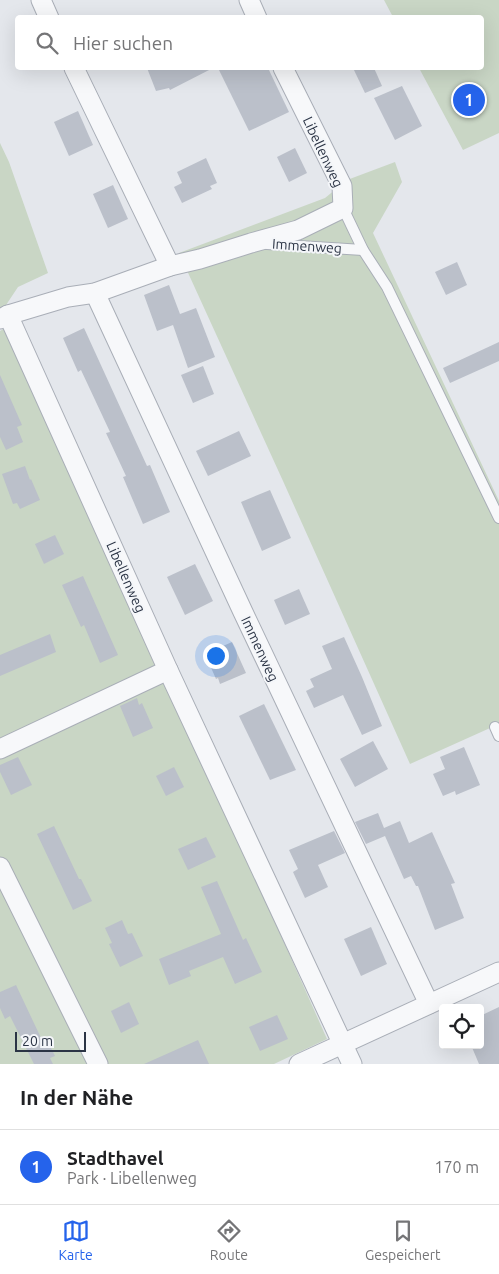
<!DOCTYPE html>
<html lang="de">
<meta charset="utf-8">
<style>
:root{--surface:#fff;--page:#f2f2f2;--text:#202124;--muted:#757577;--line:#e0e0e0;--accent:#2563eb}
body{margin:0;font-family:Ubuntu,sans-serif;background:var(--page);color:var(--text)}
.controls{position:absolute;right:15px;bottom:15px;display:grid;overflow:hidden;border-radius:5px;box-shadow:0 5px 20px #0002}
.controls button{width:45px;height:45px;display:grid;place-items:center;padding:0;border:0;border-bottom:1px solid var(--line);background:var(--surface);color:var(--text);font:25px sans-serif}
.scale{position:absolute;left:15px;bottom:12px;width:71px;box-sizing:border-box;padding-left:5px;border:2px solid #2b3445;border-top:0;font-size:14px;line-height:18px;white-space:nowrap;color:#2b3445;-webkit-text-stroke:4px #f4f6f9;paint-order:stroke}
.you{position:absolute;left:215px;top:655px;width:18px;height:18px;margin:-12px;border:4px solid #fff;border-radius:50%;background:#1a73e8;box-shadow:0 0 0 8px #1a73e833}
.badge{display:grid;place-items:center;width:32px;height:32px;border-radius:50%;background:var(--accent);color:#fff;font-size:16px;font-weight:700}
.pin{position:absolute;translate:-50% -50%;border:2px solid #fff;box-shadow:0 1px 5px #0006}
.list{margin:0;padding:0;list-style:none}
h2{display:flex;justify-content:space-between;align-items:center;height:65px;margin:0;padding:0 20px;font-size:21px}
h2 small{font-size:16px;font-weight:400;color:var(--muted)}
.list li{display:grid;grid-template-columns:32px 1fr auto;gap:15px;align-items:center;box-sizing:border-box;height:75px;padding:0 20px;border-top:1px solid var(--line)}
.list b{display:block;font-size:19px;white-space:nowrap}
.list p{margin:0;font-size:16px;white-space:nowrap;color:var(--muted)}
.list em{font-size:16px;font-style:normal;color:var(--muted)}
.icon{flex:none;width:28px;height:28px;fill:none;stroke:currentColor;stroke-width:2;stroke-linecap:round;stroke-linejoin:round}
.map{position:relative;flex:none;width:499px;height:1064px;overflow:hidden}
.search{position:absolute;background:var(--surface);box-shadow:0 5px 20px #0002;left:15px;right:15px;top:15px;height:55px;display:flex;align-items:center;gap:12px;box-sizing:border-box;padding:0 18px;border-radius:5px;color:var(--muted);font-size:19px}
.sheet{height:140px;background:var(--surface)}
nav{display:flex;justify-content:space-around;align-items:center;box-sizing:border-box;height:70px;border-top:1px solid var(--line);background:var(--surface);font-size:14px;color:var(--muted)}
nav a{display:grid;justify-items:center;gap:2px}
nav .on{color:var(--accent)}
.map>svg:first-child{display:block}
.green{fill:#c9d6c5}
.building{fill:#bbc0ca}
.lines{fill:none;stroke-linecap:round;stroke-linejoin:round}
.lane-casing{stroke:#a9aeb7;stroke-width:12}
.street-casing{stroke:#a9aeb7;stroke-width:21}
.lane{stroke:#f7f8fa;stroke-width:10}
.street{stroke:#f7f8fa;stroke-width:19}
.labels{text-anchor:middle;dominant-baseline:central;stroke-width:4;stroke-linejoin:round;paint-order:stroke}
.street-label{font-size:14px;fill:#2b3445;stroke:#f4f6f9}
</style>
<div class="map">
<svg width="499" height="1064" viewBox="0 0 499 1064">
<rect width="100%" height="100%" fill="#e4e7ec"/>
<g class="green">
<polygon points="384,0 499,0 499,133 463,150 419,68 482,68 482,18 393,17"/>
<polygon points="0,143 9,162 48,273 18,287 4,308 0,310"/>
<polygon points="395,162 402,182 373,233 499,501 499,724 410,764 283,481 179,253 325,198 347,180"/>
<polygon points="5,328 160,663 327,1039 274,1064 0,1064 0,331"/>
</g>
<g class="building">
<polygon points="147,68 213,68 170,90 169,88 156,91"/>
<polygon points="218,68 268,68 289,112 249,131"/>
<polygon points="353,68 374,68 382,86 365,93"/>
<polygon points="402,86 422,126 395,140 374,98"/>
<polygon points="78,111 93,145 69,156 54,122"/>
<polygon points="295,148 307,173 289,182 277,157"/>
<polygon points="206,158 217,183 210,186 212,189 182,203 174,187 182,183 177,172"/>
<polygon points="113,185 128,219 108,228 93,194"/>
<polygon points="457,262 467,285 446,295 435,272"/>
<polygon points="169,285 180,314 196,308 215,357 188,368 173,325 157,331 144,295"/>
<polygon points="84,328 147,466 150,465 170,512 143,524 123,477 126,476 106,433 110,432 81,370 78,372 63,338"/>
<polygon points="499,342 499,361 450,383 443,368"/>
<polygon points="203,366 214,394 193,403 181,375"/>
<polygon points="0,375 22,425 17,427 23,442 6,450 0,437"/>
<polygon points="239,431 251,456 208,476 196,451"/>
<polygon points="25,466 30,480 31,479 40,500 20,509 17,503 13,504 2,474"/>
<polygon points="270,490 291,538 262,551 241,502"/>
<polygon points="55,535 64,554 44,564 35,544"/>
<polygon points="195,564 213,601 185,615 167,577"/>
<polygon points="83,576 118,655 100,663 84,625 81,627 62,585"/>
<polygon points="299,589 310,614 285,625 274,600"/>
<polygon points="50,634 56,652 0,676 0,655"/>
<polygon points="344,637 362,677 382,726 362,735 343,695 314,708 306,691 314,687 310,679 332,669 322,646"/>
<polygon points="232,642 246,673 220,684 218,678 216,679 205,654"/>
<polygon points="137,698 139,705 142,703 153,728 133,737 120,706"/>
<polygon points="264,704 296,770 270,780 239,716"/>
<polygon points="373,741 388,769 355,787 340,759"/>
<polygon points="464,747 480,785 456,795 455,791 443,796 433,774 445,769 440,757"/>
<polygon points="18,757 32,785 11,795 0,772 0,765"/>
<polygon points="174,767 184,787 166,796 156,776"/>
<polygon points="378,813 384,828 400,821 409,843 432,832 455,883 451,884 464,918 435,930 418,886 416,886 411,876 404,879 385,836 366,844 355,822"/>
<polygon points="54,826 79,879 81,879 92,901 73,910 37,834"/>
<polygon points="334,831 345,853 318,865 328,887 305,898 293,872 298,869 289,850"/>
<polygon points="206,837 216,857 188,870 178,849"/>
<polygon points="217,881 243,940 246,938 262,972 235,984 223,957 189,971 191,976 169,985 159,959 221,934 201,887"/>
<polygon points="122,920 128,934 132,933 143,956 120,967 109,944 112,943 105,928"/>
<polygon points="371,927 387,964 361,976 344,939"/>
<polygon points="16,985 41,1038 45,1036 55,1056 50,1058 53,1064 34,1064 10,1016 5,1019 0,1008 0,992"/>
<polygon points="129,1002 139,1024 121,1033 111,1011"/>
<polygon points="499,1007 499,1064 479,1064 471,1045 480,1045 480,1016"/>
<polygon points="277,1015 288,1039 260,1051 249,1027"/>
<polygon points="198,1040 209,1064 144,1064"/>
</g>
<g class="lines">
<g class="lane-casing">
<g id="lane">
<polyline points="343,208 363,250 387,287 499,518"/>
<polyline points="267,244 363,250"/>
<polyline points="495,727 499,736"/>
</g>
</g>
<g class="street-casing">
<g id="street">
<polyline points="41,0 49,18"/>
<polyline points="249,0 257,18"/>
<polyline points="74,68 170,266"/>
<polyline points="95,293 243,612 429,1004"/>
<polyline points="8,315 168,670 352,1064"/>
<polyline points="0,319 8,315 68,297 95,293 170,266 200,259 251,243 298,230 343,208 342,186 283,68"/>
<polyline points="0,749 168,670"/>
<polyline points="0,867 98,1064"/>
<polyline points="299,1064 499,972"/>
</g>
</g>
<use href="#lane" class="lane"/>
<use href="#street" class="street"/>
</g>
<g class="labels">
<g class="street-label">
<text transform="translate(323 152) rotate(65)">Libellenweg</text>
<text transform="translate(307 246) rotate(4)">Immenweg</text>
<text transform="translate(126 577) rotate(66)">Libellenweg</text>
<text transform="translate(260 649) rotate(65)">Immenweg</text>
</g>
</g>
</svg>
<div class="controls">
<button><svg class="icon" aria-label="locate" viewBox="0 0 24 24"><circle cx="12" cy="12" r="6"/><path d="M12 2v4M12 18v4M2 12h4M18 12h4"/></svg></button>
</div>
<div class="scale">20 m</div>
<div class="you"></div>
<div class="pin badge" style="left:469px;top:100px">1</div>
<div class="search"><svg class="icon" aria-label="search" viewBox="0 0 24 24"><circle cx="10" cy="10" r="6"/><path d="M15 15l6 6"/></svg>Hier suchen</div>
</div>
<section class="sheet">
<h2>In der Nähe<small></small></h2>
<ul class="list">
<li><span class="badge">1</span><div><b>Stadthavel</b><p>Park · Libellenweg</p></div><em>170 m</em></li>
</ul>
</section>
<nav>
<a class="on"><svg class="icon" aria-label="map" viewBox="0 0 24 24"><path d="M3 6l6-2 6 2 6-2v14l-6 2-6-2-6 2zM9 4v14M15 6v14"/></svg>Karte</a>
<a><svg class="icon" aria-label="directions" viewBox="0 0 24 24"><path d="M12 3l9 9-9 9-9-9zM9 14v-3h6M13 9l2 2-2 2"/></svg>Route</a>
<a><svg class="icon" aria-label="saved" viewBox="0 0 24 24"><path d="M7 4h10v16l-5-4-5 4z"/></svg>Gespeichert</a>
</nav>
